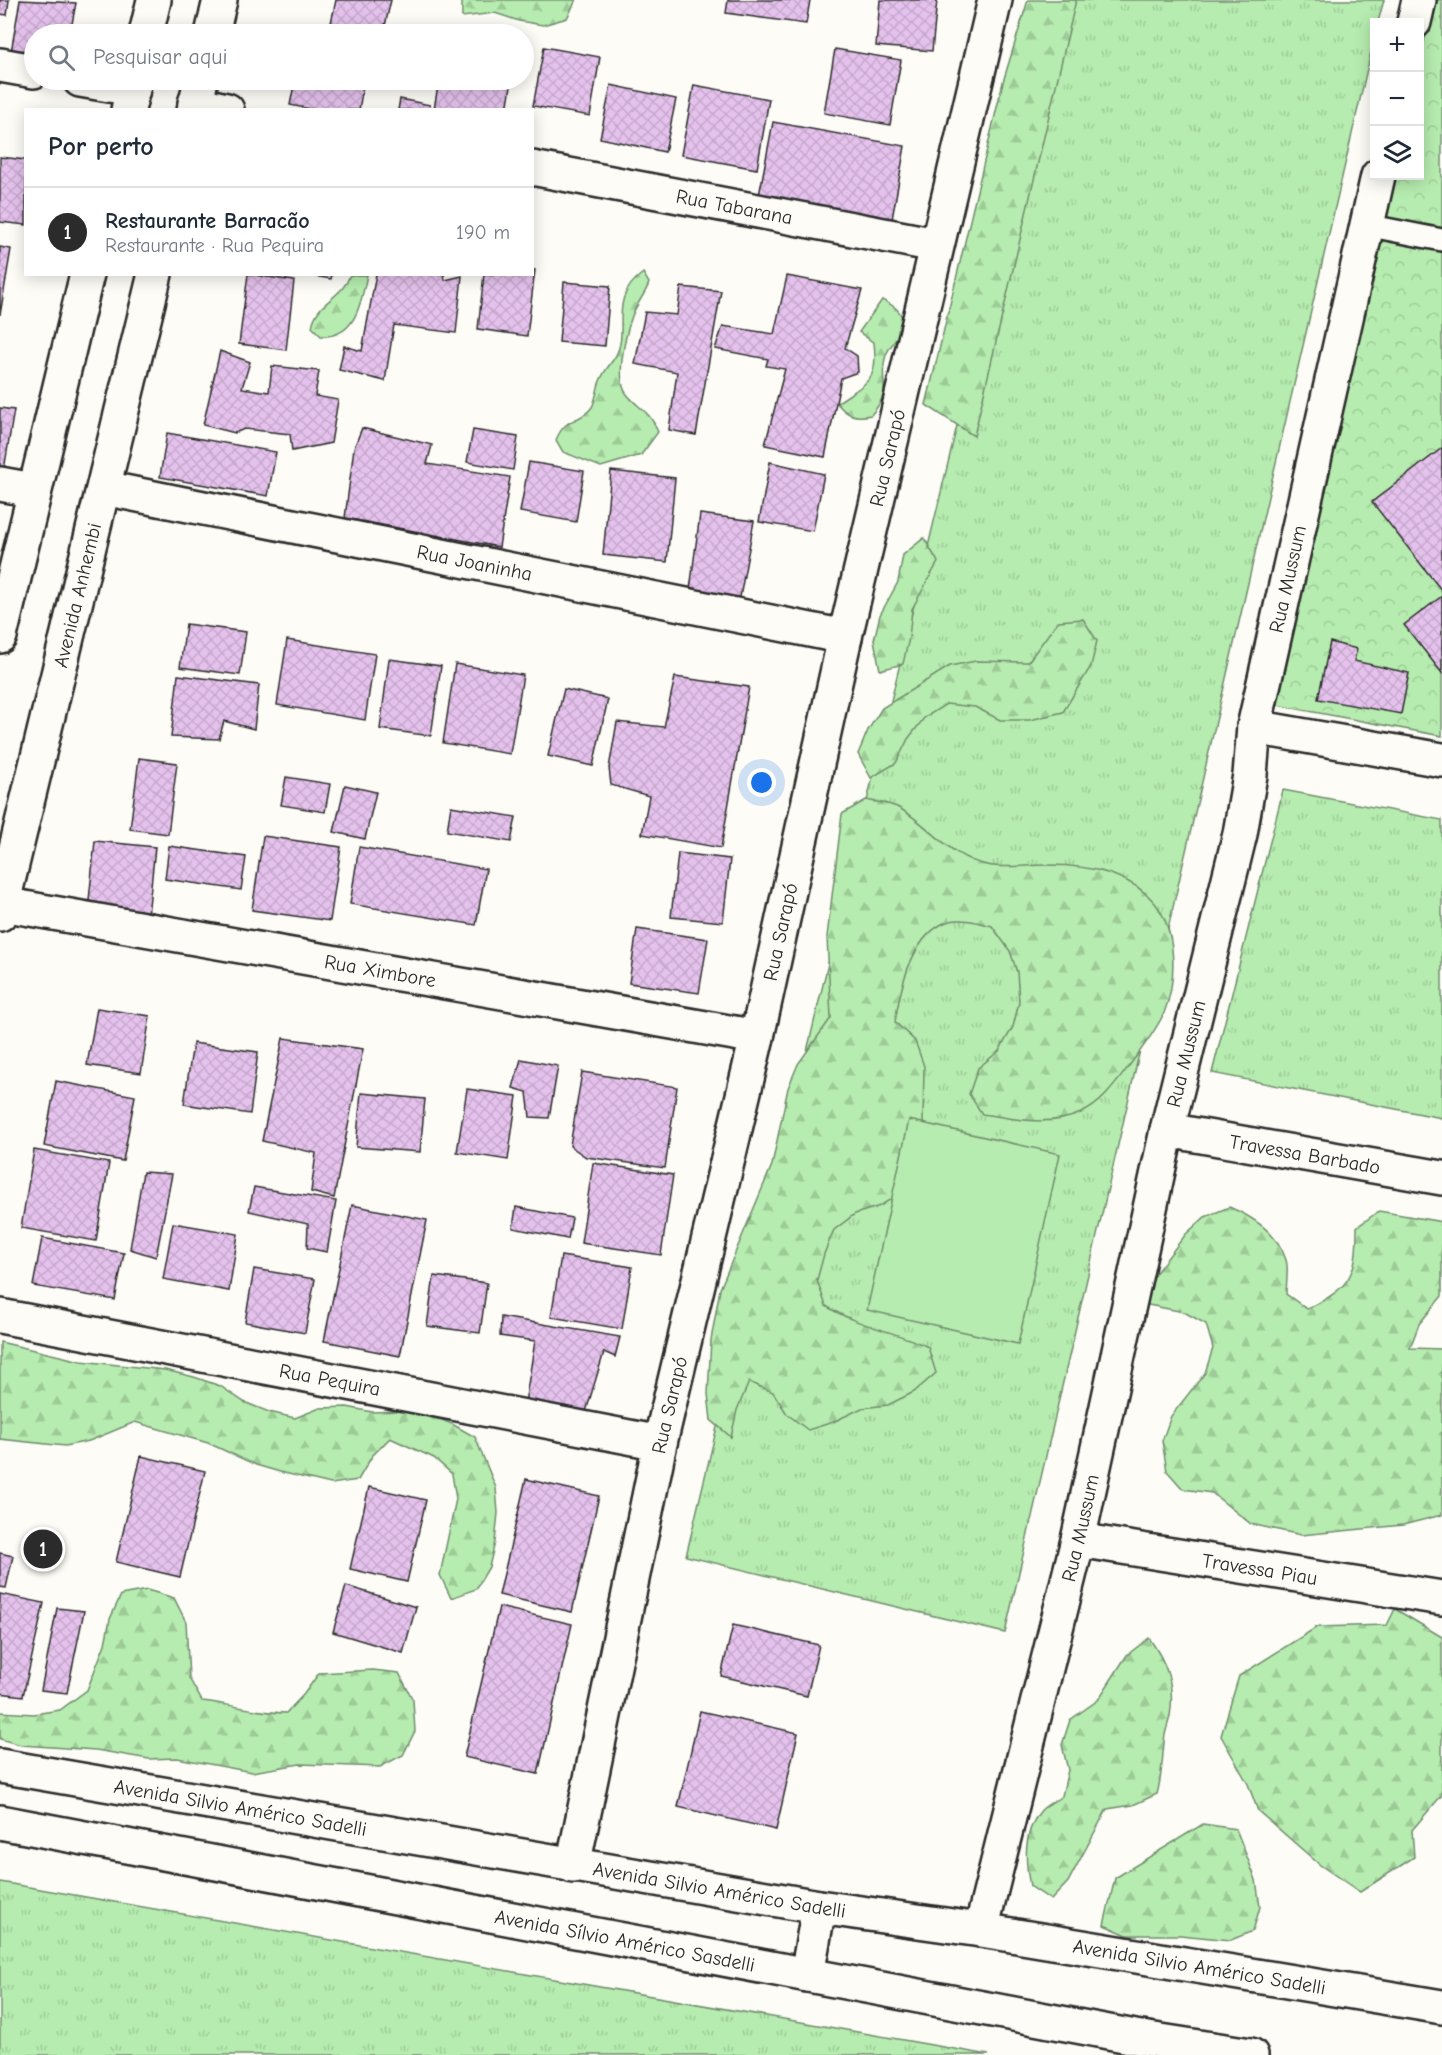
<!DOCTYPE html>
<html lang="pt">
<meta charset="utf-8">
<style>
:root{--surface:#fff;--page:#f2f2f3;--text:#1f2937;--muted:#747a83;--line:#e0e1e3;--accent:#2b2b2b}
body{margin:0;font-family:"Comic Neue",sans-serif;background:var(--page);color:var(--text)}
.controls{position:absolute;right:18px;top:18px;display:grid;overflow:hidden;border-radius:0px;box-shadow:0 3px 15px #0003}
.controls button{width:54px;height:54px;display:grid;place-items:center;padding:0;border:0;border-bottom:2px solid var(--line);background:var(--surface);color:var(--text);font:30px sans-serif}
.you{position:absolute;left:762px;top:783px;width:21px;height:21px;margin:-15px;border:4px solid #fff;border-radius:50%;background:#1a73e8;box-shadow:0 0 0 9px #1a73e833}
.badge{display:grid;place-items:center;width:39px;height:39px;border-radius:50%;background:var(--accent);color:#fff;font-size:20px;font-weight:700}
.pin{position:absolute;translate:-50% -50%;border:3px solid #fff;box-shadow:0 2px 6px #0006}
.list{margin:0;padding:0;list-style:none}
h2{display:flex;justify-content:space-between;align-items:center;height:78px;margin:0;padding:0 24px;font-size:26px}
h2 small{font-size:20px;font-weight:400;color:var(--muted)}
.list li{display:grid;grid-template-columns:39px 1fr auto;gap:18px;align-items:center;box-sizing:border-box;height:90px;padding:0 24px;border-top:2px solid var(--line)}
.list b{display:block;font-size:22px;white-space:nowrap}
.list p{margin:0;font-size:20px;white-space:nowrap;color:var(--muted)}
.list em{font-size:20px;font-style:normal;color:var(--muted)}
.icon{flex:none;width:33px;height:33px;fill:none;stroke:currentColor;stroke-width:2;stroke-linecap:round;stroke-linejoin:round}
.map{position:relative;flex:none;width:1442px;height:2055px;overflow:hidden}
.search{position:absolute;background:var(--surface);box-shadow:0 3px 15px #0003;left:24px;top:24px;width:510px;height:66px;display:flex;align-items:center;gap:15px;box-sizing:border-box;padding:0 21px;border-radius:33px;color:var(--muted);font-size:22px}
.panel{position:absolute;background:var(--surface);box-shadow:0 3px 15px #0003;left:24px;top:108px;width:510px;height:168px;border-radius:0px}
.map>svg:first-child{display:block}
.grass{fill:url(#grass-tufts);stroke:#708c6d;stroke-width:1.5}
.forest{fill:url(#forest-firs);stroke:#708c6d;stroke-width:1.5}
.park{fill:url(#park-crowns);stroke:#708c6d;stroke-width:1.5}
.garden{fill:#b6ecaf;stroke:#708c6d;stroke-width:1.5}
.building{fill:url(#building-cross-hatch);stroke:#2b2b2b;stroke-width:1.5}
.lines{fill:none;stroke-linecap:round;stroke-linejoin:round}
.service-casing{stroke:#2b2b2b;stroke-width:26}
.minor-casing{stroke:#2b2b2b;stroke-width:38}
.tertiary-casing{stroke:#2b2b2b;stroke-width:38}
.secondary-casing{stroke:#2b2b2b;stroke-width:38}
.service{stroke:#fdfcf7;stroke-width:21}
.minor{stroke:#fdfcf7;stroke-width:33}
.tertiary{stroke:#fdfcf7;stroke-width:33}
.secondary{stroke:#fdfcf7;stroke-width:33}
.labels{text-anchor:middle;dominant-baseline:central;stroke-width:6;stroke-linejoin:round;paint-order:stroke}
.street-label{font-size:20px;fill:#2b2b2b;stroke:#fdfcf7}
</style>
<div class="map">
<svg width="1442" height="2055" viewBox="0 0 1442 2055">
<defs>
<pattern id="grass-tufts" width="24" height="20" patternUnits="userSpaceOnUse" patternTransform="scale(1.5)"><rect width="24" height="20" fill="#b6ecaf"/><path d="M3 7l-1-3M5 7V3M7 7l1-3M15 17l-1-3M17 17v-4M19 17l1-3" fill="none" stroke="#9dcb97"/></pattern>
<pattern id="forest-firs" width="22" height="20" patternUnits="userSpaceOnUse" patternTransform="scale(1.5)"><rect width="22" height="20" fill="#b6ecaf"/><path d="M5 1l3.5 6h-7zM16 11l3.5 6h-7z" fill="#9dcb97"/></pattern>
<pattern id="park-crowns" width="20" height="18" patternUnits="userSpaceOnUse" patternTransform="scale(1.5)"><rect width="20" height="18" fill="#b6ecaf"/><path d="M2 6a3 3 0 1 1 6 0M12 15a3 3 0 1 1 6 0" fill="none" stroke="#9dcb97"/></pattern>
<pattern id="building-cross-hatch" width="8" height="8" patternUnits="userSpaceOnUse" patternTransform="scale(1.5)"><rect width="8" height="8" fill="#e5c2ed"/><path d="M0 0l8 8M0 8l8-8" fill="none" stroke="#c5a7cb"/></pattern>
</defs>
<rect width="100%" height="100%" fill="#fdfcf7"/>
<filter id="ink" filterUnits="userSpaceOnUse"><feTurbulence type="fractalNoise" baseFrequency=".0167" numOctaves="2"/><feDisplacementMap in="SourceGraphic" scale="12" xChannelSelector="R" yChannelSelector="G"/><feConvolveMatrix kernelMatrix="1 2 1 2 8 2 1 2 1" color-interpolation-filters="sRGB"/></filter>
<g filter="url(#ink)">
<g class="grass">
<polygon points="1059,0 1384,0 1378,22 1374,22 1374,39 1005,1633 686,1556"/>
<polygon points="1283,790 1442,820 1442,1118 1212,1073"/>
<polygon points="0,1882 989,2055 0,2055"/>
</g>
<g class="forest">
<polygon points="462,0 576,0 567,18 543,25 519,21 495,13 462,17"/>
<polygon points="1028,0 1076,0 974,436 926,405 1003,82"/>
<path d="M643,273L649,283C645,295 636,304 632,316C626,333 615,377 626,393C638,409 650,410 658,432L641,455L601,467L563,452L556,440C566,415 580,424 592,407C596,400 597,388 600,381C604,371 610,365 615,357C631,330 606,300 643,273Z"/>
<path d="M350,275H367C361,303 356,338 321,336L312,327C316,301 342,299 350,275Z"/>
<path d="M882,300C890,304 899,308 902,318C907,334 891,341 886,355C877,383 895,387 871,415C855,418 847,416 837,403C864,383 879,384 874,343L859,332Z"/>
<polygon points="924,538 938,562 912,609 909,638 903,664 880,670 874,640 880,615 898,582 903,555"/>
<polygon points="1083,619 1097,641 1091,666 1063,712 1030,720 1000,720 975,707 946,704 924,718 908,739 896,763 871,778 858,754 868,730 882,708 950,666 976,661 1028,662 1058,621"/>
<path d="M866,800C875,802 888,803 897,807C930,824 949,858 987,865C1006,869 1027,865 1047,865C1085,865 1129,872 1155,903C1177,931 1177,981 1164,1013C1155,1033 1139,1052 1126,1070C1114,1086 1100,1105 1081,1113C1050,1127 1013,1119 982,1114L969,1094L978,1068L999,1051L1013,1027L1019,1002L1017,972L1010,951L992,926C978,922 957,916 942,924C910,941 900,990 895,1022L915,1041L924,1066L923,1121L927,1147L904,1191L880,1206L855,1214L834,1230L824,1254L817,1280L826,1306C859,1327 893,1330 928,1347L936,1373L914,1392L888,1405L862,1408L833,1422L808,1430L787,1414L773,1392L749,1382L737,1410L731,1437L711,1420L708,1394L711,1340L720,1289L772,1165L788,1088L798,1064L831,1018L827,937L842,814Z"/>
<path d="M1229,1207C1253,1217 1278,1233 1286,1260C1289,1269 1286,1284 1286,1294L1307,1309C1351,1287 1357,1276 1357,1227L1379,1211L1442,1222V1296L1419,1324L1410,1348L1442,1349V1515L1403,1525L1301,1535L1251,1524L1212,1493L1183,1489L1167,1471L1162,1441L1171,1416L1205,1373L1213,1348L1206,1324L1184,1312L1133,1302L1186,1234L1205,1217Z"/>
<polygon points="0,1342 81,1361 165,1370 194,1377 220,1386 244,1402 269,1412 295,1418 320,1408 347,1407 372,1412 400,1411 427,1414 452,1424 475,1437 496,1488 498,1513 495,1542 489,1567 476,1589 451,1598 440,1575 456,1499 452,1474 434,1458 390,1438 372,1456 358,1480 331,1484 280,1472 256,1465 208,1443 135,1422 89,1441 65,1446 0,1439"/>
<path d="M147,1590L174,1598L186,1622L189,1678L202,1701C231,1704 257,1713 286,1713L304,1694L319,1673L373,1670L399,1673L413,1700L415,1731L403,1755L380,1767L300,1764L252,1772L177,1758L149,1759L96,1750L21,1745L0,1739V1712L34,1714L60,1710L87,1690L105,1644L110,1619L121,1595Z"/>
<polygon points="1395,1609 1442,1637 1442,1795 1412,1830 1414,1857 1360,1892 1320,1865 1258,1811 1248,1784 1221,1736 1239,1676 1317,1627 1387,1625"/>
<path d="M1149,1638C1167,1663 1175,1685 1170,1716C1168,1725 1164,1734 1164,1743C1162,1761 1162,1776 1157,1794L1133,1805L1107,1809L1068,1882L1051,1900L1030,1886C1025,1861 1023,1834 1039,1813C1043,1806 1055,1801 1062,1796L1068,1770L1062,1745L1070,1720L1098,1700L1127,1655Z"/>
<polygon points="1203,1824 1236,1829 1256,1880 1260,1907 1253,1931 1231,1940 1180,1935 1127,1935 1104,1925 1115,1878"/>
</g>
<polygon class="park" points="1433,0 1442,0 1442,736 1271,704 1393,176 1420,176 1420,60"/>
<polygon class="garden" points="909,1120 1060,1154 1018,1344 867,1310"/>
<g class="building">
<polygon points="0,0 9,0 7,15 0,14"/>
<polygon points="20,0 76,3 70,34 34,34 34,62 10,58"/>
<polygon points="336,0 391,0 383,34 331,23"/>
<polygon points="728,0 810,0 806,24 726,13"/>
<polygon points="880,0 937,0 932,51 876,46"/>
<polygon points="544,47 600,57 590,116 533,106"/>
<polygon points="835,49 901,60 890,125 824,113"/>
<polygon points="295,80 364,80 359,110 315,110 290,105"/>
<polygon points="378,80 427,80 425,89"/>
<polygon points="439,80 512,80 507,110 434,109"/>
<polygon points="611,85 676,99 665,152 600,138"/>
<polygon points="694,85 769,99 757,169 681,155"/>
<polygon points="400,99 430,105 429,110 398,110"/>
<polygon points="773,122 905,146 891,225 758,201"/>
<polygon points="0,157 26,160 26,225 0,222"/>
<polygon points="0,247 11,249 0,315"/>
<polygon points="532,269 535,270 527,336 478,329 484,274 532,274"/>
<polygon points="248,274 294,281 286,350 239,344"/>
<polygon points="301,274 332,274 331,279"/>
<polygon points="376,274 444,274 445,280 462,276 456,333 394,325 385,381 339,370 344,346 362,351"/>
<polygon points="787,276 862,290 845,348 857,356 858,372 841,378 825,457 765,445 785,369 766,366 768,359 715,349 723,326 774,334"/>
<polygon points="564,282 610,286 605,346 559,342"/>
<polygon points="681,287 721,291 696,435 669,430 677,372 635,364 645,312 677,315"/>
<polygon points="220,351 250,362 242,388 269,392 272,366 319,371 315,396 338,400 331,443 292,451 290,434 244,429 235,433 203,425"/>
<polygon points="0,408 14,410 3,476 0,475"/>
<polygon points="362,428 432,445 427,464 510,477 499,547 345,518 354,448"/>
<polygon points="473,430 518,437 513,470 467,462"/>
<polygon points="167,433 276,452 268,496 160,477"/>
<polygon points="1442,448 1442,591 1372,502"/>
<polygon points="529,462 584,471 576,522 520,512"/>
<polygon points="770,462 824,474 813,531 759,522"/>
<polygon points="611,471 675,478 667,562 603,555"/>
<polygon points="700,514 754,521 739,603 689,597"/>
<polygon points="1442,596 1442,673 1404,625"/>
<polygon points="186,624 246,632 240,675 180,667"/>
<polygon points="287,640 375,654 365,720 277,705"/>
<polygon points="1330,642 1357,649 1354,661 1409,673 1401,714 1318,699"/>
<polygon points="389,659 441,666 431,736 380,729"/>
<polygon points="455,664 523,675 510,754 443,743"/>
<polygon points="178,675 259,685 254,729 224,721 219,739 171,737"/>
<polygon points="675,677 749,687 721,848 642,834 649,796 611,785 609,768 617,722 664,727"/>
<polygon points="564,689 608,699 593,766 548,756"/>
<polygon points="139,758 177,763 168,834 130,829"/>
<polygon points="286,777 330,784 325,812 281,805"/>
<polygon points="345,785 376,792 365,839 334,832"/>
<polygon points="451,806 516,817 511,842 447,831"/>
<polygon points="263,836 341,847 330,921 252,910"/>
<polygon points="95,841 155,847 148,916 88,910"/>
<polygon points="169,846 246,857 241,890 165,879"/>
<polygon points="359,847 486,869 476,925 350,904"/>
<polygon points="678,853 730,859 723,922 671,917"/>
<polygon points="637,929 708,939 699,993 629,983"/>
<polygon points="97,1008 150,1016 141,1073 87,1065"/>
<polygon points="283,1038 363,1049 334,1198 311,1192 316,1153 262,1141"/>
<polygon points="193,1043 258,1052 250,1114 184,1104"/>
<polygon points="521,1059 558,1066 549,1118 530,1117 527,1092 513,1088"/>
<polygon points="582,1072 677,1087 665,1168 586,1157 570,1146"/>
<polygon points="56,1081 135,1096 123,1161 44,1146"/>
<polygon points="467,1089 517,1096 508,1160 457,1152"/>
<polygon points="361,1093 425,1099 420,1152 356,1147"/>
<polygon points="34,1150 109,1163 96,1241 21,1228"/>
<polygon points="593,1163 673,1175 661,1255 581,1243"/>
<polygon points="143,1172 172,1174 156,1257 130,1249"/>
<polygon points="254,1187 336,1201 327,1252 307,1248 308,1224 249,1211"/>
<polygon points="352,1205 427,1220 400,1356 324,1341"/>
<polygon points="516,1207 572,1218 568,1239 513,1228"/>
<polygon points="173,1223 238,1234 229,1291 163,1279"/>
<polygon points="42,1238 124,1253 115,1300 33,1286"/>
<polygon points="561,1256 632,1267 622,1329 551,1317"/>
<polygon points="254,1269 315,1279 305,1333 245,1322"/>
<polygon points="434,1276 487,1283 480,1333 427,1326"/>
<polygon points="501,1317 620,1337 615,1357 604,1352 585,1415 525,1403 535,1341 500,1336"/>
<polygon points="141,1456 205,1471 180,1577 116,1562"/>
<polygon points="526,1479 599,1496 572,1612 499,1595"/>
<polygon points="369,1487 426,1500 407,1582 350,1569"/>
<polygon points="0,1553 13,1556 6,1588 0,1587"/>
<polygon points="346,1586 416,1607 403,1653 333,1632"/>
<polygon points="0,1594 44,1603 23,1696 0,1693"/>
<polygon points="499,1607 572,1624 538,1774 464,1757"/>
<polygon points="57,1608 84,1611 67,1693 41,1690"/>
<polygon points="733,1625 819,1645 807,1696 721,1676"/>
<polygon points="700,1711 798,1733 776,1830 678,1807"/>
</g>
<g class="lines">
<g class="service-casing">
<polyline id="service" points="1366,225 1442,240"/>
</g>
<g class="minor-casing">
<g id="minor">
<polyline points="1414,22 1419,0"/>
<polyline points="0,65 34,71"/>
<polyline points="80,80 133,89"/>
<polyline points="195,103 227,110"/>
<path id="s1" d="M532,168L936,245"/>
<polyline points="0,484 33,490"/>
<path id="s2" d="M104,488L845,637"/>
<polyline points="1254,727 1442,760"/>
<path id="s3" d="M2,904L757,1037"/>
<path id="s4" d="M1167,1130L1442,1178"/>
<path id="s5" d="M0,1316L660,1443"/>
<path id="s6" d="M1078,1540L1442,1598"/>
<path id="s7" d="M573,1866L660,1443L757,1037L845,637L995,0"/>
<path id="s8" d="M981,1930L1078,1540L1167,1130L1240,834L1250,775L1254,727L1378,176"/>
</g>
</g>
<g class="tertiary-casing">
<g id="tertiary">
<polyline points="146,34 154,0"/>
<polyline points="212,34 220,0"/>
<polyline points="128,110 135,80"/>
<polyline points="194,110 201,80"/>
<polyline points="0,636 87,274"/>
<path id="s9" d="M0,914L155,274"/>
</g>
</g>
<g class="secondary-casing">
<g id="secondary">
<path id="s10" d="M0,1766L819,1907L981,1930L1442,2007"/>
<path id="s11" d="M0,1822L1135,2037L1251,2055"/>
<polyline points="807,1975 819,1907"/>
</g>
</g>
<use href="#service" class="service"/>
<use href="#minor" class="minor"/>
<use href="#tertiary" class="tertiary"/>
<use href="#secondary" class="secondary"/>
</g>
</g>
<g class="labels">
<g class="street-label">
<text stroke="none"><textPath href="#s1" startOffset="206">Rua Tabarana</textPath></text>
<text stroke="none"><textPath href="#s7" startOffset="1443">Rua Sarapó</textPath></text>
<text stroke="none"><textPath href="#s2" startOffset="378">Rua Joaninha</textPath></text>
<text stroke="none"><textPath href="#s8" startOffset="1386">Rua Mussum</textPath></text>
<text stroke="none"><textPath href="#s9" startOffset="328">Avenida Anhembi</textPath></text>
<text stroke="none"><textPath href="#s7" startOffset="957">Rua Sarapó</textPath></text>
<text stroke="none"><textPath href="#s3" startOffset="384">Rua Ximbore</textPath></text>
<text stroke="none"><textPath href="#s8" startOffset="900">Rua Mussum</textPath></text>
<text stroke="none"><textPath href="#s4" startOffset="140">Travessa Barbado</textPath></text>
<text stroke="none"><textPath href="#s5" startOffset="336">Rua Pequira</textPath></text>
<text stroke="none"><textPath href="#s7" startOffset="471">Rua Sarapó</textPath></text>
<text stroke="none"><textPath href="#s8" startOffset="414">Rua Mussum</textPath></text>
<text stroke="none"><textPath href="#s6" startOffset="184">Travessa Piau</textPath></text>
<text stroke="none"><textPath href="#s10" startOffset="244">Avenida Silvio Américo Sadelli</textPath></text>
<text stroke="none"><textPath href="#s10" startOffset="730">Avenida Silvio Américo Sadelli</textPath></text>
<text stroke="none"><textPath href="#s11" startOffset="636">Avenida Sílvio Américo Sasdelli</textPath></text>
<text stroke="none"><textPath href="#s10" startOffset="1216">Avenida Silvio Américo Sadelli</textPath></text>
</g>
</g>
</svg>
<div class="controls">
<button>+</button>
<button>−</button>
<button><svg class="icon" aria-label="layers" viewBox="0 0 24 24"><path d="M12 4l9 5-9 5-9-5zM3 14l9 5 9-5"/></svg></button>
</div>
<div class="you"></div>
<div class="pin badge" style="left:43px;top:1549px">1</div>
<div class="search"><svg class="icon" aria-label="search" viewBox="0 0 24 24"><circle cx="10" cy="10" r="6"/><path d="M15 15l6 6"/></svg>Pesquisar aqui</div>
<section class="panel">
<h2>Por perto<small></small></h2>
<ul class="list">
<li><span class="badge">1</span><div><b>Restaurante Barracão</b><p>Restaurante · Rua Pequira</p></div><em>190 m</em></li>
</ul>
</section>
</div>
